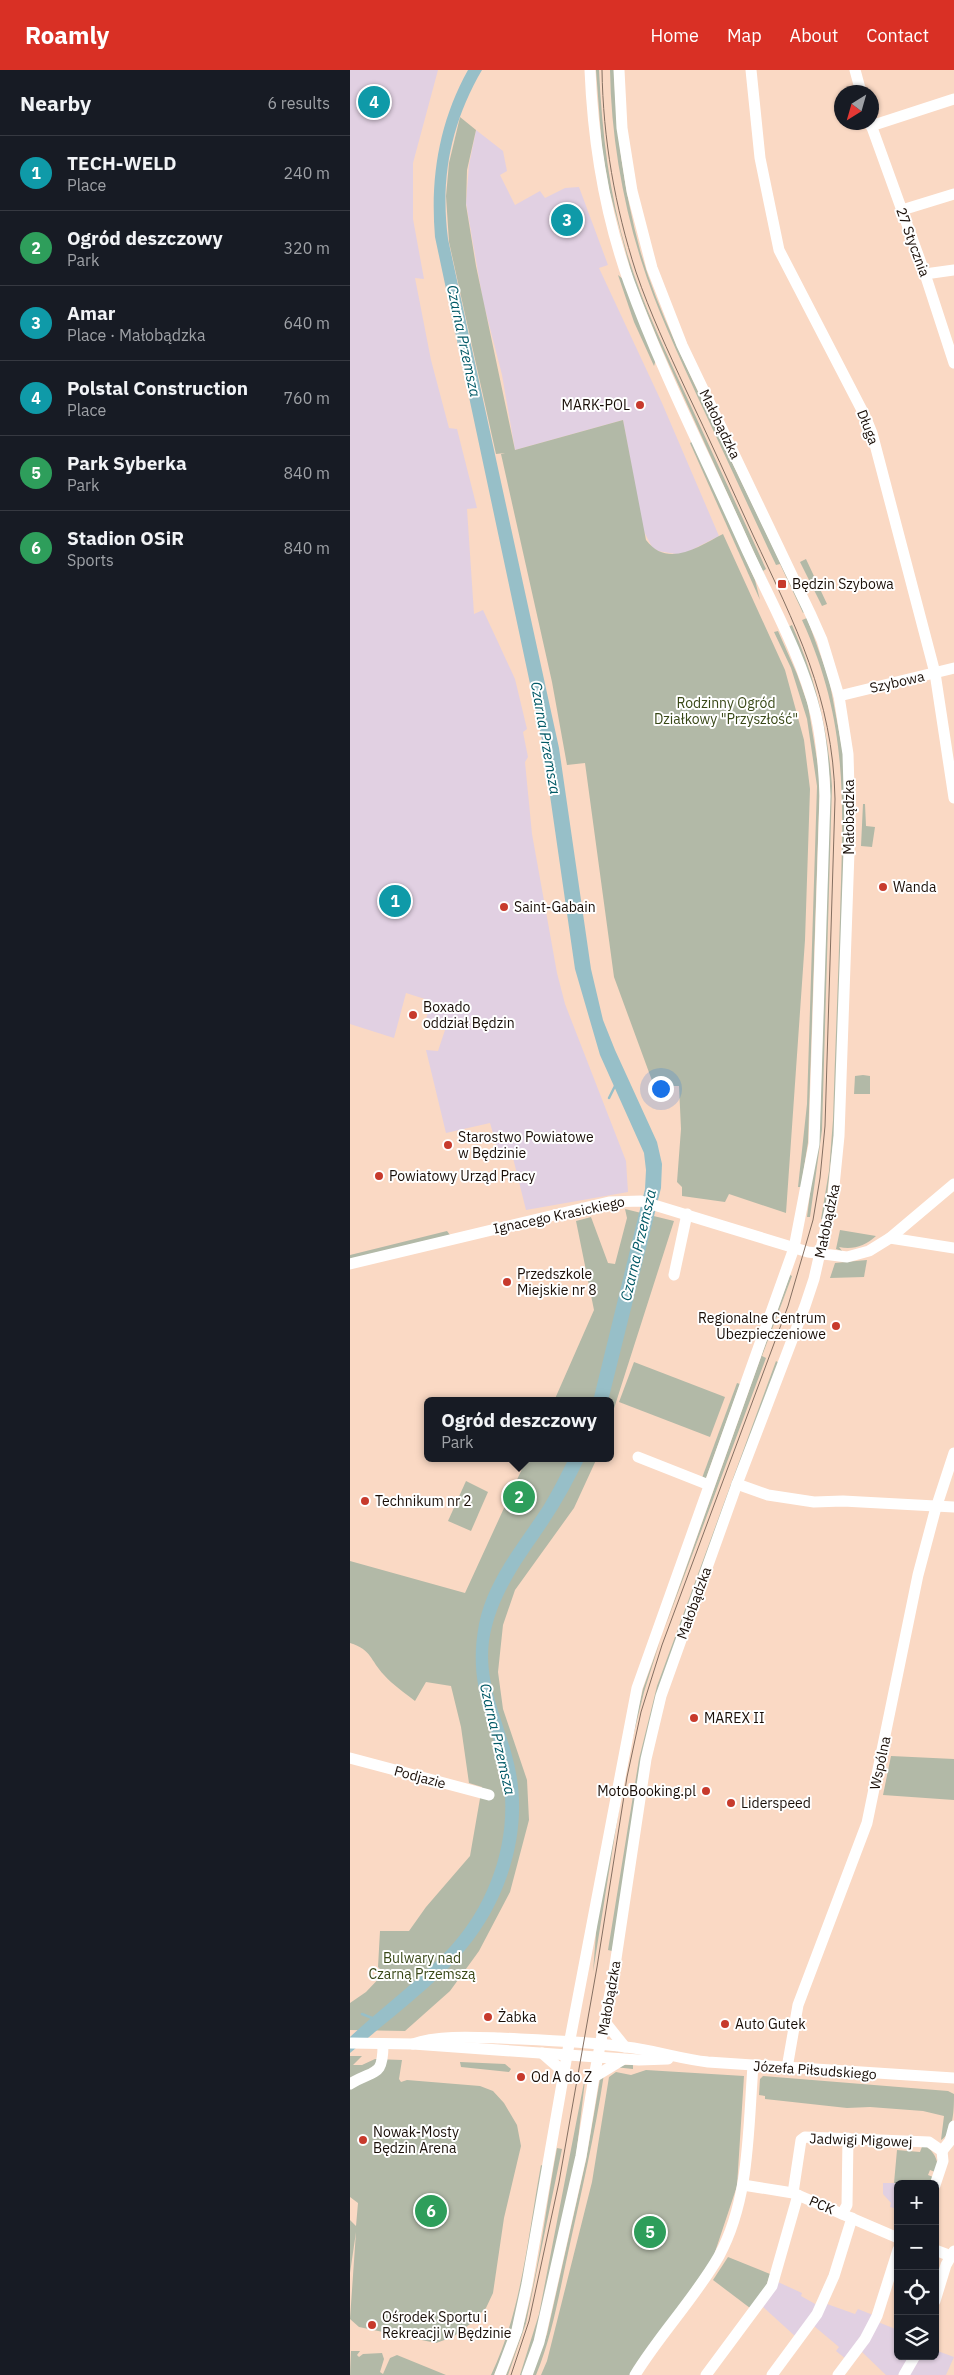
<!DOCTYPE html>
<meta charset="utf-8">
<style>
:root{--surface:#171b24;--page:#242831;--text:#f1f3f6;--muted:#9ea1a6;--line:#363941;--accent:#d93025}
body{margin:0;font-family:"IBM Plex Sans",sans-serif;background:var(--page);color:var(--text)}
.controls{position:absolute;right:15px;bottom:15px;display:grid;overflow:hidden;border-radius:8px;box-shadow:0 1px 4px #0004}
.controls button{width:45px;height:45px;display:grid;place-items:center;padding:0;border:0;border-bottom:1px solid var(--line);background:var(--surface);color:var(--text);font:25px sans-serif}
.compass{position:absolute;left:484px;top:15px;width:45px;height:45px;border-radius:50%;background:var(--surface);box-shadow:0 1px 4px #0004;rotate:217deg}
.you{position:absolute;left:310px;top:1018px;width:18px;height:18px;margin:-12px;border:4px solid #fff;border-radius:50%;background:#1a73e8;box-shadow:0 0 0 8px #1a73e833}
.badge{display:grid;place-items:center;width:32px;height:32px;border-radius:50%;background:var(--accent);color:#fff;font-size:16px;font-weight:700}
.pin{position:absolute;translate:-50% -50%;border:2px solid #fff;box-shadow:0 1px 5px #0006}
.popup{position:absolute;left:74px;top:1327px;width:190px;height:65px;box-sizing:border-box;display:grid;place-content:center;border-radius:8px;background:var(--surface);filter:drop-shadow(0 1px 4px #0005);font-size:16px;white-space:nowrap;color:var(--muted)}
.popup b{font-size:19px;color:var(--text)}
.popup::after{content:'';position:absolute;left:50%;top:100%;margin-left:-10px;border:10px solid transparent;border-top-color:var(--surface)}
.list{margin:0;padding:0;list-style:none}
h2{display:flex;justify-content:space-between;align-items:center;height:65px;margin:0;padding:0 20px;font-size:21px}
h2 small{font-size:16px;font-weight:400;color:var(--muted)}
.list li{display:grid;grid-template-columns:32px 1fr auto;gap:15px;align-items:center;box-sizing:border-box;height:75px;padding:0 20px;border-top:1px solid var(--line)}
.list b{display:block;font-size:19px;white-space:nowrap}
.list p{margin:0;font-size:16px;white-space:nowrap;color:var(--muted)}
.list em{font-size:16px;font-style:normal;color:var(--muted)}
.icon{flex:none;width:28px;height:28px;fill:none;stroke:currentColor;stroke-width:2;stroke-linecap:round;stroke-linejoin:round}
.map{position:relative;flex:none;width:604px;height:2305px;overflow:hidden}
header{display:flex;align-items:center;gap:30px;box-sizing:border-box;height:70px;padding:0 25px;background:var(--accent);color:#fff}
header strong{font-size:24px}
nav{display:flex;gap:28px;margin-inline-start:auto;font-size:18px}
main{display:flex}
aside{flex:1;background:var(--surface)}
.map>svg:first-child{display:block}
.industrial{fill:#e1d0e2}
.green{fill:#b2b9a7}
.water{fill:#97bfc8}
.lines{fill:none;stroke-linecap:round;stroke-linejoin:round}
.stream{stroke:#97bfc8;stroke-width:2.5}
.minor{stroke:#fff;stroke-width:11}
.tram{stroke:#846f61;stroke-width:1}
.poi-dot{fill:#c73a2c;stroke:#fff;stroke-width:2}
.labels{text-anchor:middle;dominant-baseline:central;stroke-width:4;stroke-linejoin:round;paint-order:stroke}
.street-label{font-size:14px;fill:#190e07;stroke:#fff}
.poi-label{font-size:14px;fill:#190e07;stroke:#fff;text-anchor:start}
.park-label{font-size:14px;fill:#384716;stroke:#fff}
.water-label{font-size:15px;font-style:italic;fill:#005966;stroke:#fff}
</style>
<header>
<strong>Roamly</strong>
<nav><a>Home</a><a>Map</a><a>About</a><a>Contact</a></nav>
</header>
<main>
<aside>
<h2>Nearby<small>6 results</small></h2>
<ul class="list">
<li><span class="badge" style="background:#0f9aa8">1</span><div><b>TECH-WELD</b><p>Place</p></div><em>240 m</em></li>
<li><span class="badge" style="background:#2e9e5b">2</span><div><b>Ogród deszczowy</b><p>Park</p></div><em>320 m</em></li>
<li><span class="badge" style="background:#0f9aa8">3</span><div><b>Amar</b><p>Place · Małobądzka</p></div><em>640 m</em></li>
<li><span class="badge" style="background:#0f9aa8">4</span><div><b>Polstal Construction</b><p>Place</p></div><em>760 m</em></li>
<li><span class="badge" style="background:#2e9e5b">5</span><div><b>Park Syberka</b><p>Park</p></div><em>840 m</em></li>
<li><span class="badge" style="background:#2e9e5b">6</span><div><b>Stadion OSiR</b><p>Sports</p></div><em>840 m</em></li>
</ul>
</aside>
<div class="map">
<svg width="604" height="2305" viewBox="0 0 604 2305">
<rect width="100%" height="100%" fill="#fad9c4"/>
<g class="industrial">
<polygon points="0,0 88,0 63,93 63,149 74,209 65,208 81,290 99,358 107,359 127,438 117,439 124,544 133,540 147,570 165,609 177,659 173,662 178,687 175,692 182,764 207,903 215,934 276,1091 278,1122 176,1140 162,1084 150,1087 140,1053 96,1063 76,980 88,981 95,960 75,953 81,931 56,923 44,968 0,954"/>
<polygon points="126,60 153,81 157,101 150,105 165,135 190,121 195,128 215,118 229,117 258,195 249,198 312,333 369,466 332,485 308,481 302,477 293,460 273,350 165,380 152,305 133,231 116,133 119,95"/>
<polygon points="533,2113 583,2113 548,2114 548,2139 540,2137 541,2133 533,2124"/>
<polygon points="428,2212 452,2223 451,2226 467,2235 446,2267 411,2235"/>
<polygon points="477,2234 505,2244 508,2239 523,2245 511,2267 496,2289 486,2281 489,2277 464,2256"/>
<polygon points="528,2252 548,2260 548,2286 561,2286 548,2305 536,2305 511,2281"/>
<polygon points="585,2280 604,2287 596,2305 558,2305 571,2286 585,2286"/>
</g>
<g class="green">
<path d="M246,0H249C252,62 259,124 277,183C293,236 317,284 340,334C365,389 391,444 416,499L413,501L435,551L308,270L283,209L259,119L252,79Z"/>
<path d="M260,0H264C266,61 274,121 290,180C307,239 336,295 362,351C393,415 424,479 454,542L453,543L430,494L426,495C400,440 375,385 349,330C328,284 306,238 291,190C272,129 261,64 260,0Z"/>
<path d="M110,47L126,60L117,100L116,135L126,196L165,380L273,350L296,470C318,499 349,476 373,464L435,600L454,670L460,719L455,870L436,1143L379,1124L375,1132L332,1126V1117L327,1112L331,1059L329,1016H322L319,1011L304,1016L264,907L235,693L217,695L202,612L151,384L155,383L146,384L99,172L96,126L99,93Z"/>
<polygon points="268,205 273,209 306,289 304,296 284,252"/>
<polygon points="343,371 405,510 410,530 340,373"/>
<polygon points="456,489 477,534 472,536 450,492"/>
<path d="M457,548L479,609L494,688L495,749L485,1057L474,1150L471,1149L479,1101L483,1050C485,982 488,915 490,848C493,737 500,655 452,550Z"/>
<path d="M442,555C465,607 478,659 482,716L472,1060L460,1147H457L470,1045L480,716L477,680L438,557Z"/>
<polygon points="428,561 447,604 458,635 470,708 458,1072 451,1117 448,1117 457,1034 467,716 457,649 441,598 424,562"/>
<polygon points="513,734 515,734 516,756 525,757 522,777 511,776"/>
<polygon points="513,1005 520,1006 520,1024 504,1024 505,1006"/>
<polygon points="275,1139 324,1151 260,1351 260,1331 204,1331 244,1240 226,1151 241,1147 258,1193 265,1194 277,1148"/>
<path d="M490,1160L526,1166C515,1176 503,1180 489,1177L492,1181L486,1179Z"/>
<polygon points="97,1161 100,1165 0,1189 0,1185"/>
<polygon points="517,1190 514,1207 480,1208 485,1193"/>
<polygon points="440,1205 442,1206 412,1286 416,1288 311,1568 294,1622 276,1695 243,1902 247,1851 278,1681 293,1619"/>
<polygon points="449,1241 309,1617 262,1881 258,1880 289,1689 307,1616 426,1291 429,1293"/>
<polygon points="284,1292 375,1327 360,1367 269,1332"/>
<polygon points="387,1313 390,1314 356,1408 352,1408"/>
<path d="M177,1388H247L224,1438L165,1520L153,1555L148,1602L153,1639L177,1710L179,1750L160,1822L129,1881L100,1921L55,1961L0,1960V1933L16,1922L34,1903L28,1897L30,1861H59L76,1837L120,1786L132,1717L119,1713L111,1657L101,1616L76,1612L65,1631C55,1623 43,1615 34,1605C20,1590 22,1580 0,1573V1491L115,1523Z"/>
<polygon points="116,1411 138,1422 121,1461 98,1451"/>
<polygon points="541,1686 604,1689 604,1730 533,1725"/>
<polygon points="0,1986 12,1986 3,1995 12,1995 25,1989 52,1990 49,2009 51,2012 57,2010 130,2016 143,2021 154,2033 167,2055 171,2076 154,2148 143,2223 136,2238 120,2254 103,2267 86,2273 9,2257 0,2249 6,2162 0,2203 0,2150 6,2156 8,2133 0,2127"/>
<polygon points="110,1992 155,1994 161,1999 159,2002 111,1997"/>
<path d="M283,1995V1999L264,1997L254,2004C245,2064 231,2124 218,2183C209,2224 202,2267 186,2305H182L197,2264L236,2090L250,2009C257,1995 269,1995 283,1995Z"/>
<polygon points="296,2000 394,2006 387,2116 363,2188 281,2305 191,2305 197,2291 242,2112 259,2007 266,2002 281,2005"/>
<polygon points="236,2002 225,2095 186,2266 172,2305 170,2305 189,2244"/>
<path d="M413,2006L598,2021L604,2024C604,2037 604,2063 591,2070L594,2046L573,2041L520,2037L497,2038L415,2029V2026L409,2025L410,2009Z"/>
<path d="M573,2074C582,2080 586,2085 588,2096L585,2102L580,2100L578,2105L583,2107V2113H544L547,2080L570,2082Z"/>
<path d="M207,2078L212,2079L176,2253L158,2305H156C186,2237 193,2151 207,2078Z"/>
<path d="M191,2095L193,2096C181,2163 174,2245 144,2305H141C172,2240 178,2165 191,2095Z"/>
<polygon points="378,2187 420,2204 416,2217 400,2238 363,2210"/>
<polygon points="1,2281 10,2281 7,2285 9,2287 13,2284 32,2283 34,2289 30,2302 33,2304 40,2288 47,2285 96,2305 0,2305"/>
</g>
<g class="water">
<path d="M118,0H132C101,53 90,108 98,169L209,678L241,899L253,950L265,980L307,1072L312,1094L311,1118L258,1331H243L295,1119L296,1100L294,1083L250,985L225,899L192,670L85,167C80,108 89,52 118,0Z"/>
<path d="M219,1388H235C224,1411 212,1433 198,1454C173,1491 146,1525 139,1571C133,1618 158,1658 166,1703C177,1760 158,1824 123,1870C93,1910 38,1950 0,1983V1967C33,1936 71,1909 101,1876C145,1827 166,1757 150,1693C137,1639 118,1614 129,1554C138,1509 170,1472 194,1435C203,1420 211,1404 219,1388Z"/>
</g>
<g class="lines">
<g class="stream">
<polyline points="259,1028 266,1014"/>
<polyline points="12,1944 22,1948"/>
</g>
<g class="minor">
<polyline points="401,0 410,88 429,180 515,346 522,363 585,603 604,728"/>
<polyline points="505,0 511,22"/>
<polyline points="520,52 575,204 604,293"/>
<polyline points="521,56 604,29"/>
<polyline points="552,140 604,124"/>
<polyline points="575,204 604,200"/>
<polyline points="489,626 604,598"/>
<polyline points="540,1168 604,1178"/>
<polyline points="0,1194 259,1132 291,1131 458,1182 497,1187 519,1181 540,1168 604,1114"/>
<polyline points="324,1205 337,1144"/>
<polyline points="288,1387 359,1415"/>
<polyline points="387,1414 418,1425 464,1432 493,1431 604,1437"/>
<polyline points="0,1688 139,1725"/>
<polyline points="255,1952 275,1977"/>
<polyline points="0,1973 63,1974 289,1990 318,1989"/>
<path d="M63,1974C89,1965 122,1967 150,1968C192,1970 233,1971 276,1977C304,1980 330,1989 358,1992L604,2008"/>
<polyline points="192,1983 208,1997 214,2009"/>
<polyline points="437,1998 448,1935 517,1753 568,1505 585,1441 604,1383"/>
<polyline points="244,2007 272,1990"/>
<path d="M0,2014C24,1999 33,2008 33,1975"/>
<polyline points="592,2081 600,2071 604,2056"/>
<polyline points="393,2115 443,2123 548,2168"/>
<polyline points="443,2123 451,2070 455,2067 579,2072 592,2081 593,2091 585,2115"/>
<polyline points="492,2144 497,2135 498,2068"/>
<polyline points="585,2180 601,2186"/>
<polyline points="585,2231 596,2195 604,2181"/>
<path d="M150,2305L167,2260L177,2214L217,1985L287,1618L444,1178L464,1074L475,726C474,699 472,672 466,645C452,587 421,532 396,478C357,390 312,303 279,212C255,145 243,72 240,0"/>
<polyline points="177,2305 189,2272 231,2086 244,2007 264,1902 296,1689 311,1626 387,1414 455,1236 464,1209 483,1126 489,1066 500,753 498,684 489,626 472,570 460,543 332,275 302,198 282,121 272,58 269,0"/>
<path d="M285,2305C310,2264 345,2228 369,2186C400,2129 398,2059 403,1996"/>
<polyline points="356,2305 422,2216 448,2125"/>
<polyline points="422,2305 467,2244 484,2206 502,2148"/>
<polyline points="488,2305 515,2269 527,2246 548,2180"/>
<polyline points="554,2305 565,2286"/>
</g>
<path class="tram" d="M161,2305L179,2251L209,2112L247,1897L277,1707L291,1642L312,1575L438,1236L463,1150L470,1108L475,1056L485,729C483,627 445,555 403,465C381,417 359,368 336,320C318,281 300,243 286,202C265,137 253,69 252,0"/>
</g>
<g class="poi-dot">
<circle cx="290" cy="335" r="5"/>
<rect x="427" y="509" width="10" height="10" rx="2.5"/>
<circle cx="533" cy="817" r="5"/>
<circle cx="154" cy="837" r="5"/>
<circle cx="63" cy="945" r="5"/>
<circle cx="98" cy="1075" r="5"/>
<circle cx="29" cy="1106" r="5"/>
<circle cx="157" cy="1212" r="5"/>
<circle cx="486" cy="1256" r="5"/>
<circle cx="15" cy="1431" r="5"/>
<circle cx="344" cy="1648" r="5"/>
<circle cx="356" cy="1721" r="5"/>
<circle cx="381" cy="1733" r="5"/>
<circle cx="138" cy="1947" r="5"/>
<circle cx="375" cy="1954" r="5"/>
<circle cx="171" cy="2007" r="5"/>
<circle cx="13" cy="2070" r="5"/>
<circle cx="22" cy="2255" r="5"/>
</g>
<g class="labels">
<g class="street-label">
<text transform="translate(563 172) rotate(70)">27 Stycznia</text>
<text transform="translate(370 354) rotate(64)">Małobądzka</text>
<text transform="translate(518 357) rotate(69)">Długa</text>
<text transform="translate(547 612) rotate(-13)">Szybowa</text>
<text transform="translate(499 747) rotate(-90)">Małobądzka</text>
<text transform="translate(209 1145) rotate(-12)">Ignacego Krasickiego</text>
<text transform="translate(477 1151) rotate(-78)">Małobądzka</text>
<text transform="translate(344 1533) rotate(-70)">Małobądzka</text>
<text transform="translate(530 1693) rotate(-78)">Wspólna</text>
<text transform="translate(70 1707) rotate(15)">Podjazie</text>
<text transform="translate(259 1928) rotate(-80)">Małobądzka</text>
<text transform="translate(465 2000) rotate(4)">Józefa Piłsudskiego</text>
<text transform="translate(511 2070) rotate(2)">Jadwigi Migowej</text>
<text transform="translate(472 2135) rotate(23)">PCK</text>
</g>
<g class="poi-label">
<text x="280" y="335" text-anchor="end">MARK-POL</text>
<text x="442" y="514">Będzin Szybowa</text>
<text x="543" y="817">Wanda</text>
<text x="164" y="837">Saint-Gabain</text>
<text x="73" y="937">Boxado<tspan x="73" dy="16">oddział Będzin</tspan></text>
<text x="108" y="1067">Starostwo Powiatowe<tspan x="108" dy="16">w Będzinie</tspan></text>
<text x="39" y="1106">Powiatowy Urząd Pracy</text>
<text x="167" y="1204">Przedszkole<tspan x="167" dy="16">Miejskie nr 8</tspan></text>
<text x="476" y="1248" text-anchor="end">Regionalne Centrum<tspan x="476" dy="16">Ubezpieczeniowe</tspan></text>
<text x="25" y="1431">Technikum nr 2</text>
<text x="354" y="1648">MAREX II</text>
<text x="346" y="1721" text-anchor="end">MotoBooking.pl</text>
<text x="391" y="1733">Liderspeed</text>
<text x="148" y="1947">Żabka</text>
<text x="385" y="1954">Auto Gutek</text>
<text x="181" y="2007">Od A do Z</text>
<text x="23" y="2062">Nowak-Mosty<tspan x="23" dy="16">Będzin Arena</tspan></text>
<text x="32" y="2247">Ośrodek Sportu i<tspan x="32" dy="16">Rekreacji w Będzinie</tspan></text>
</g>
<g class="park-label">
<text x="376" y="633">Rodzinny Ogród<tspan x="376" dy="16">Działkowy "Przyszłość"</tspan></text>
<text x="72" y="1888">Bulwary nad<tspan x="72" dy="16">Czarną Przemszą</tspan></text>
</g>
<g class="water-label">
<text transform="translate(114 271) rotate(78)">Czarna Przemsza</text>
<text transform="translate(196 668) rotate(80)">Czarna Przemsza</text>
<text transform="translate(288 1175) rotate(-77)">Czarna Przemsza</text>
<text transform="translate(148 1669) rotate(77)">Czarna Przemsza</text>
</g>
</g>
</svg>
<div class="controls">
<button>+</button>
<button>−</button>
<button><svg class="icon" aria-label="locate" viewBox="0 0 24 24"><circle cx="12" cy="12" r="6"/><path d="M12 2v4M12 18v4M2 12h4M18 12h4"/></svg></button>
<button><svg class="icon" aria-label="layers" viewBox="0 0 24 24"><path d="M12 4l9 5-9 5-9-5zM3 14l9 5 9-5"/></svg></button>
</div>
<svg class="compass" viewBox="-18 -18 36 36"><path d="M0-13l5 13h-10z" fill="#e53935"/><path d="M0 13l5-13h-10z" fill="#9ea1a6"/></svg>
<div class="you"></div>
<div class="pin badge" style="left:45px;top:831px;background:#0f9aa8">1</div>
<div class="pin badge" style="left:169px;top:1427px;background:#2e9e5b">2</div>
<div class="popup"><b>Ogród deszczowy</b>Park</div>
<div class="pin badge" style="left:217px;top:150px;background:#0f9aa8">3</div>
<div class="pin badge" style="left:24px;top:32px;background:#0f9aa8">4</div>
<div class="pin badge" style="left:300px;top:2162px;background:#2e9e5b">5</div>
<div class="pin badge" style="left:81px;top:2141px;background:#2e9e5b">6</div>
</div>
</main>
